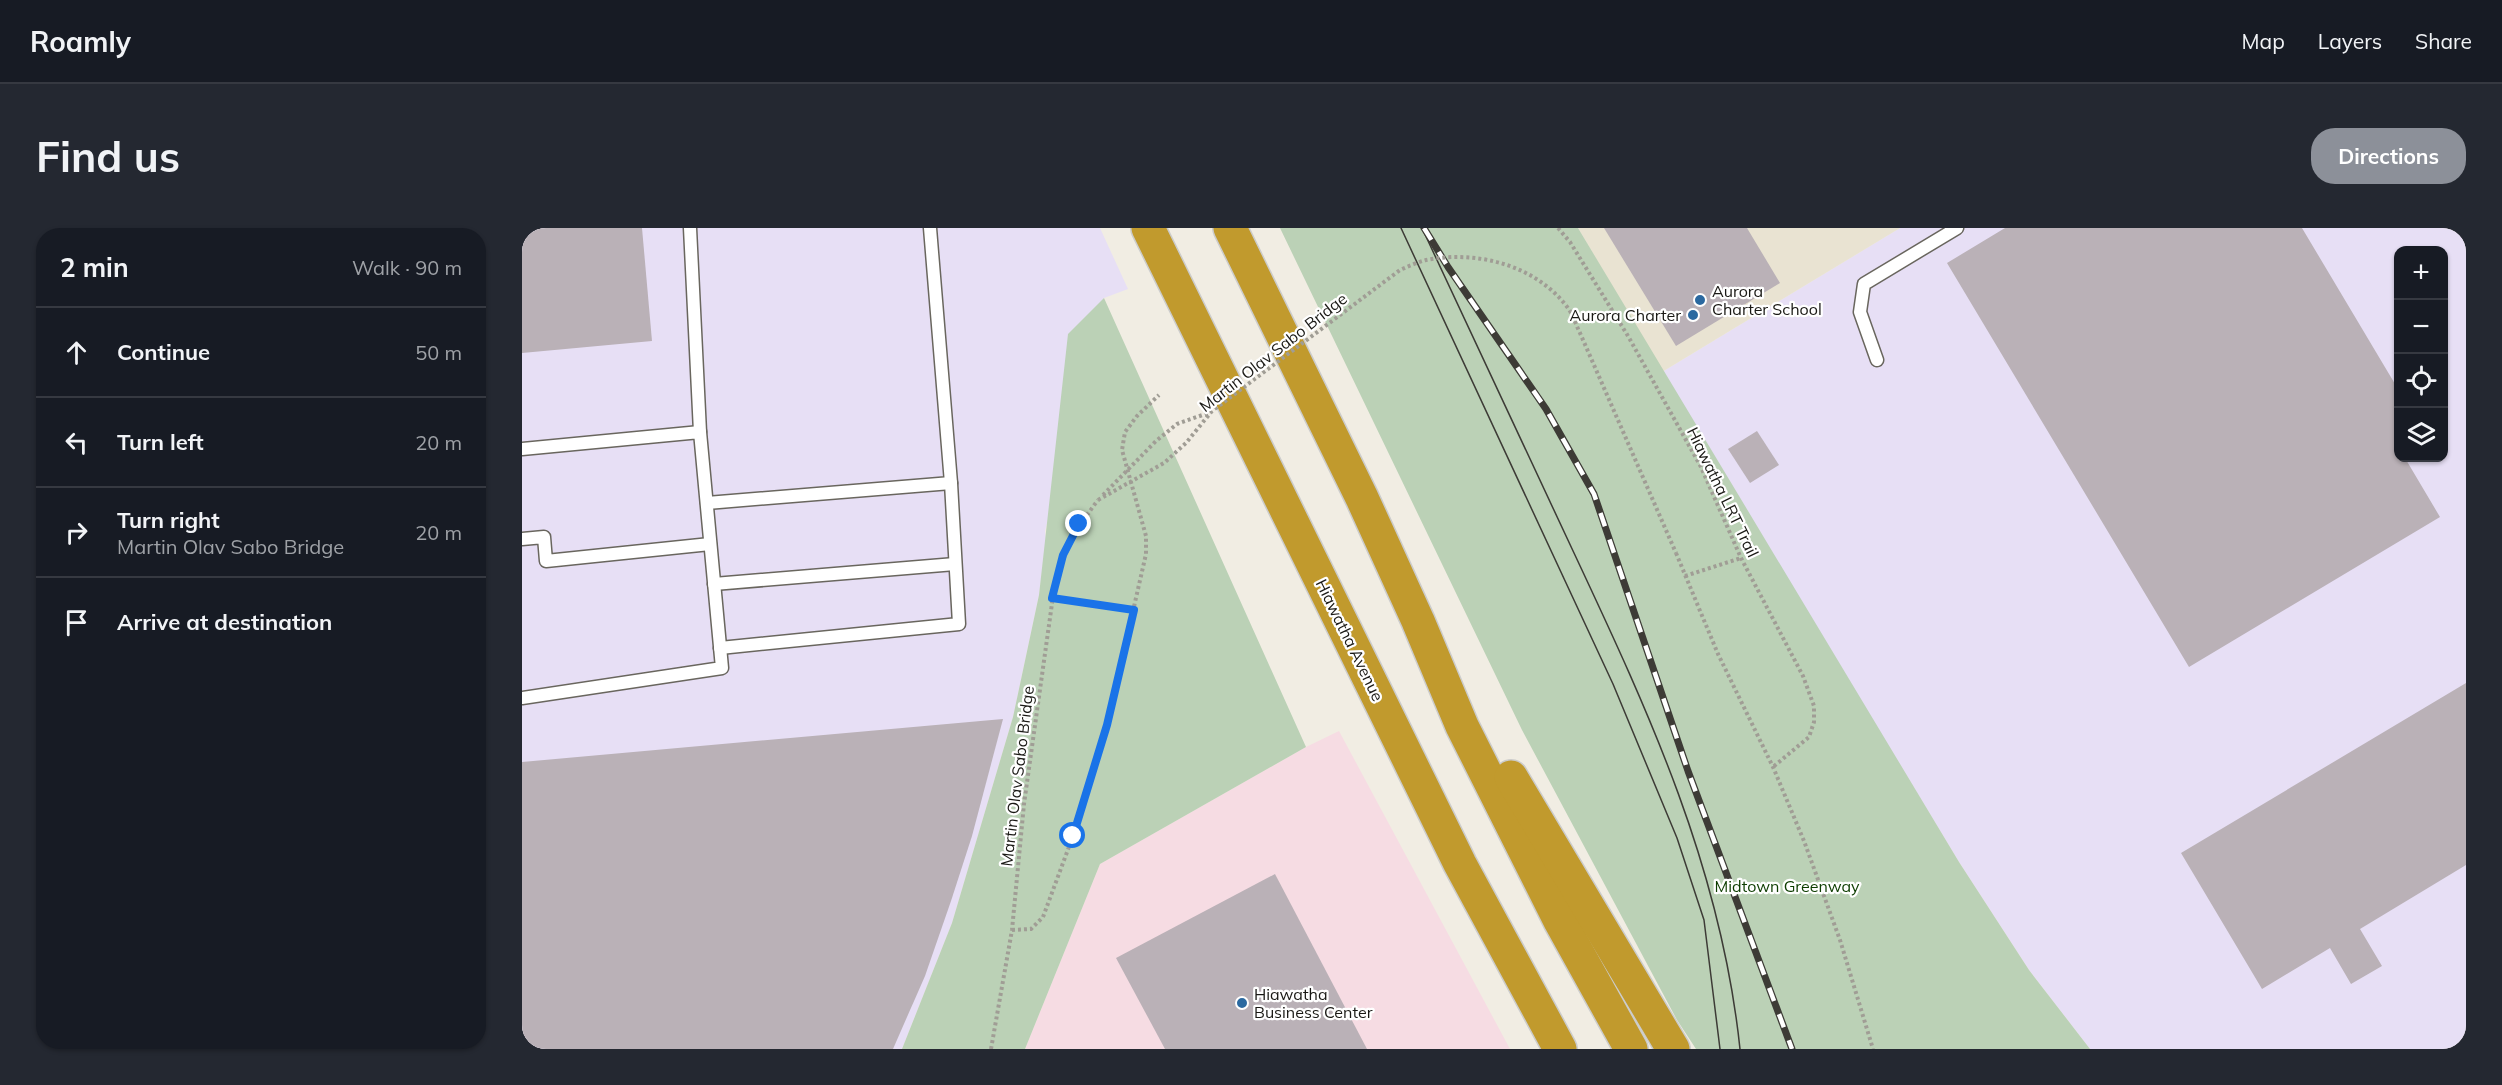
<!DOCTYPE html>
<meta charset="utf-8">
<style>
:root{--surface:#171b24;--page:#242831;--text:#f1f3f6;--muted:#9ea1a6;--line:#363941;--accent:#8c9099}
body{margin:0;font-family:Mulish,sans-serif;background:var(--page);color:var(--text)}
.controls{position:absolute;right:18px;top:18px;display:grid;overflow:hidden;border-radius:12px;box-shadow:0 2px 4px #0004}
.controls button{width:54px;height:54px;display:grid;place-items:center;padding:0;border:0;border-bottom:2px solid var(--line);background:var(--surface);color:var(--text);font:30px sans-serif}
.stop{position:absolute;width:18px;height:18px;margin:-14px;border:4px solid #1a73e8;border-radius:50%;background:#fff}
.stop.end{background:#1a73e8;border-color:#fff;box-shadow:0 2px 6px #0008}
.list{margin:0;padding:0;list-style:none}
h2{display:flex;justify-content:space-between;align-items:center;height:78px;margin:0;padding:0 24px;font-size:26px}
h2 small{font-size:20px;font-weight:400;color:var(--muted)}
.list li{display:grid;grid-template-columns:39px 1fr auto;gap:18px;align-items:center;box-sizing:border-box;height:90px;padding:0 24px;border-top:2px solid var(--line)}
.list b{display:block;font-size:22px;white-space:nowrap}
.list p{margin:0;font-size:20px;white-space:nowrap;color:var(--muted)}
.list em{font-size:20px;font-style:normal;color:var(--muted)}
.icon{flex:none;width:33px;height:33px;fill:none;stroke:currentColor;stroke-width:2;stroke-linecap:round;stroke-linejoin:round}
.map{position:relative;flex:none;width:1944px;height:821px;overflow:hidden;border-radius:24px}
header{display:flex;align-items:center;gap:36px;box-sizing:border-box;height:84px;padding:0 30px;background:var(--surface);border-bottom:2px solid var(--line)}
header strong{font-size:28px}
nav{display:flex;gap:33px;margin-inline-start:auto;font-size:21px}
.intro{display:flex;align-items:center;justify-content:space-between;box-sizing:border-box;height:144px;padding:0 36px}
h1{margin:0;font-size:42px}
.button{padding:15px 27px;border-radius:24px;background:var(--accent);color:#fff;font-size:21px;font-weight:700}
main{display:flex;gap:36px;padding:0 36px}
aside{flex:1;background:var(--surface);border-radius:24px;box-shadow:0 2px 4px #0004}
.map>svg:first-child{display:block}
.commercial{fill:#f6dce3}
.industrial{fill:#e7dff5;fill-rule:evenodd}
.built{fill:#e9e3d2}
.green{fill:#bbd1b6}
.building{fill:#bab1b7}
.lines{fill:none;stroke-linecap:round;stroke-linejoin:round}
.lane-casing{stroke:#69665e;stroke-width:15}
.highway-casing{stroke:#cccccb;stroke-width:36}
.path{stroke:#a09d95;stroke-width:4;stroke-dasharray:3 3;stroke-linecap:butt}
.lane{stroke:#fff;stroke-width:12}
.highway{stroke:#c19a2d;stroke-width:33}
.tram{stroke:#3d3b36;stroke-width:1.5}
.rail-casing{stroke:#3d3b36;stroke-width:7}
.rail{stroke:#fff;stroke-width:4.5;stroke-dasharray:14;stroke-linecap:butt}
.path-bridge{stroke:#a09d95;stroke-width:4;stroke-dasharray:3 3;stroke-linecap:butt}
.route{stroke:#1a73e8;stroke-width:8}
.poi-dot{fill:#2b69a0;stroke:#fff;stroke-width:2}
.labels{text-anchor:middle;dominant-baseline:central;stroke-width:4.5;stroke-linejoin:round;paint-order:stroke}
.poi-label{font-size:16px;fill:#191814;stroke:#fff;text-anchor:start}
.street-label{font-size:16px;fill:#191814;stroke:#fff}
.park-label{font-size:16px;fill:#0d3d00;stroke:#fff}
</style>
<header>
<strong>Roamly</strong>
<nav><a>Map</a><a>Layers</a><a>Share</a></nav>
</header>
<div class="intro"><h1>Find us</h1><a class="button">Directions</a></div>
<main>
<aside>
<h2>2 min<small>Walk · 90 m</small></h2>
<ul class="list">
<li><svg class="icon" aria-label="ahead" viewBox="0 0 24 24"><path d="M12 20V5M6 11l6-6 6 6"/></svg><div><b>Continue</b></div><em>50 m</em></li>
<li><svg class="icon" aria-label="left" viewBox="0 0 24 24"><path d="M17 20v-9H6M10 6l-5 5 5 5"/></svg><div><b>Turn left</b></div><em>20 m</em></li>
<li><svg class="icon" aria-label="right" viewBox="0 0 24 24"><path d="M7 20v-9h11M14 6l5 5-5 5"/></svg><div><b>Turn right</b><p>Martin Olav Sabo Bridge</p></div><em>20 m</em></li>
<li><svg class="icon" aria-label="arrive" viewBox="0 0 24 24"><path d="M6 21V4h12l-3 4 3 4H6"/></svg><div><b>Arrive at destination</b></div></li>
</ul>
</aside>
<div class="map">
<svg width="1944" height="821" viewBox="0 0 1944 821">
<rect width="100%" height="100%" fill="#f1ede3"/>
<polygon class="commercial" points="817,503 988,821 503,821 578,636 784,519"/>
<g class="industrial">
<polygon points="0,0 578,0 606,61 582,70 523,303 524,312 517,367 491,489 430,695 380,821 0,821"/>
<path d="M1378,0H1944V821H1568L1507,742L1437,634L1140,144ZM1876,22H1922V230H1876Z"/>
</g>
<polygon class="built" points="1056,0 1378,0 1140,144"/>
<g class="green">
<polygon points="758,0 1056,0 1437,634 1507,742 1568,821 1174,821 1155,792 1000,502"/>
<polygon points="582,70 784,519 578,636 503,821 380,821 430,695 491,489 517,367 546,106"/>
</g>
<g class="building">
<polygon points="0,0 120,0 130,113 0,125"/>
<polygon points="1082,0 1225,0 1258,55 1154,118"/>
<polygon points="1483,0 1780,0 1876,161 1876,212 1874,214 1876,218 1876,230 1883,230 1918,289 1667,439 1425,35"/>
<polygon points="1235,203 1257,237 1228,255 1206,221"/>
<polygon points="1944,455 1944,637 1838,701 1860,738 1829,756 1808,720 1740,761 1659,625"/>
<polygon points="481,491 450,608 429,673 403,748 371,821 0,821 0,534"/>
<polygon points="753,646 845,821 643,821 594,730"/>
</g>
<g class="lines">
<g class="lane-casing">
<g id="lane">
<polyline points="168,0 178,204"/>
<polyline points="1355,132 1338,84 1342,56 1435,0"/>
<polyline points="0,221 178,204 200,440 0,470"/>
<polyline points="185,275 429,255 408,0"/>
<polyline points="0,311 22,309 24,333 188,316"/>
<polyline points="192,356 433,336"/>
<polyline points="198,420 437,396 429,255"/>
</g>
</g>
<g class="highway-casing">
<g id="highway">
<polyline points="626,0 938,636 1038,821"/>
<polyline points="708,0 840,270 896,393 940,498 1038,693 1109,821"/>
<polyline points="989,549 1151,821"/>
</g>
</g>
<g class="path">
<polyline points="1036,0 1048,14 1106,108 1179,239 1219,330 1281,448 1292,478 1292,494 1287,509 1251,539"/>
<polyline points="1154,325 1196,426 1251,539 1282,613 1318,712 1351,821"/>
<polyline points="1163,348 1219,330"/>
<polyline points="530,370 612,382"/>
<polyline points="490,702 509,701 521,689 551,608 585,497 624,326 624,308 600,222 603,204 615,188 637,167"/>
<path d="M469,821L490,702L502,576L533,354C543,323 556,298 576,272"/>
</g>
<use href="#lane" class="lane"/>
<use href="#highway" class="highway"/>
<g class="tram">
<polyline points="879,0 1091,456 1155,610 1182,692 1198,821"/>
<path d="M900,0C951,108 1002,216 1052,325C1128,487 1199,640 1218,821"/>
</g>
<g class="rail-casing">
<polyline id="rail" points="902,0 926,39 1024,181 1072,266 1166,543 1270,821"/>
</g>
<use href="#rail" class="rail"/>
<g class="path-bridge">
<polyline points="581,267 634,213 655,196 689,184"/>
<path d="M576,272L642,235L664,215L690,183L878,42C887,38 896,34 904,32C955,22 1014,37 1046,80C1051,87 1054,97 1058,105L1154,325"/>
</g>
</g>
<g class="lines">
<polyline class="route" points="551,608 585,497 612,382 530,370 541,327 557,296"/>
</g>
<g class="poi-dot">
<circle cx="1178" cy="72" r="6"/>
<circle cx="1171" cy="87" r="6"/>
<circle cx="720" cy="775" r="6"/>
</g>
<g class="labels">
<g class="poi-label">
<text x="1190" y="63">Aurora<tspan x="1190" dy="18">Charter School</tspan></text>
<text x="1159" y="87" text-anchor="end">Aurora Charter</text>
<text x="732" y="766">Hiawatha<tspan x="732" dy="18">Business Center</tspan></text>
</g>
<g class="street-label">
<text transform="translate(751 124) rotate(-38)">Martin Olav Sabo Bridge</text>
<text transform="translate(1201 264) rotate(64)">Hiawatha LRT Trail</text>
<text transform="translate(828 412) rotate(64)">Hiawatha Avenue</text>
<text transform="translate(495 548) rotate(-83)">Martin Olav Sabo Bridge</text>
</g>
<g class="park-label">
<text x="1265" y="658">Midtown Greenway</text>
</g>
</g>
</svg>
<div class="controls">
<button>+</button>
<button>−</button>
<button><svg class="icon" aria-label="locate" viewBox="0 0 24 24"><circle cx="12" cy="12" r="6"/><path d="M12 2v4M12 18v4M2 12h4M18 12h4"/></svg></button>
<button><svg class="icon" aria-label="layers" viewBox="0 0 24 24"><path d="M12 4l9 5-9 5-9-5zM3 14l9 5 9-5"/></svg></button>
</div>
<div class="stop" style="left:551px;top:608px"></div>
<div class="stop end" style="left:557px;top:296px"></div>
</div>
</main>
